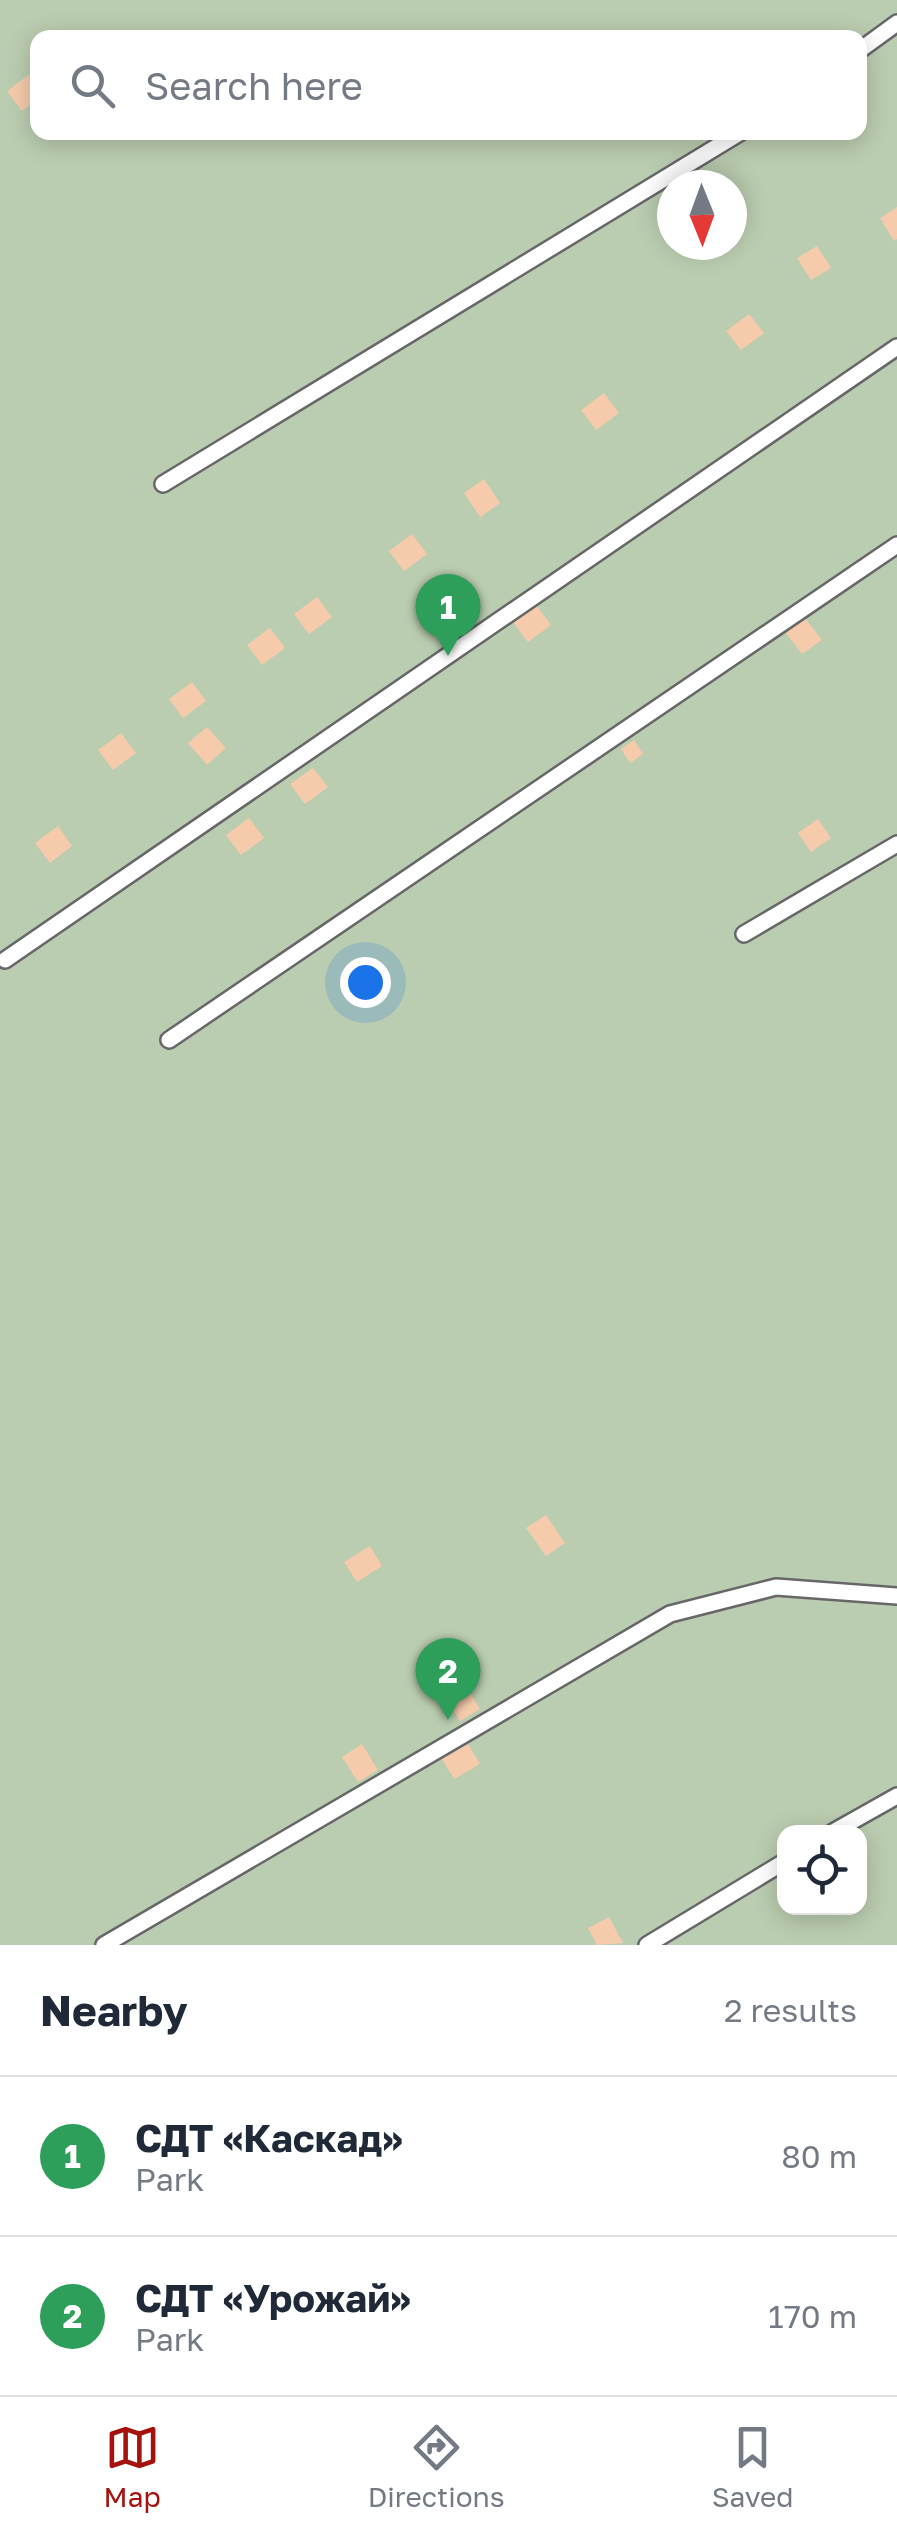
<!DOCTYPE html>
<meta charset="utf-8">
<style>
:root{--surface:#fff;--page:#f2f2f3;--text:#1f2937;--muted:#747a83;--line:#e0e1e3;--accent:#a6110e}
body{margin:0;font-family:"Golos Text",sans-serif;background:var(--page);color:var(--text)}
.controls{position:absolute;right:30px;bottom:30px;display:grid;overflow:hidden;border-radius:20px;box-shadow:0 5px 25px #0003}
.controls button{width:90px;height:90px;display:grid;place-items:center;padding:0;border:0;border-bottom:2px solid var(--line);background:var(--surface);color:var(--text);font:50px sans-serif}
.compass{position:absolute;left:657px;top:170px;width:90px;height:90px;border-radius:50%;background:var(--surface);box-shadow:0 5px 25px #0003;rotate:179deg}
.you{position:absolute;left:365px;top:982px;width:35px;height:35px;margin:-25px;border:8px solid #fff;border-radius:50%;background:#1a73e8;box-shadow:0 0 0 15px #1a73e833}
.badge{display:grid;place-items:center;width:65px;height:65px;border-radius:50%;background:var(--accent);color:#fff;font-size:32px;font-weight:700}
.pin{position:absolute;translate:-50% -82px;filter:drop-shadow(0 2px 5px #0008)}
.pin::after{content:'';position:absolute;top:52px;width:35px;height:30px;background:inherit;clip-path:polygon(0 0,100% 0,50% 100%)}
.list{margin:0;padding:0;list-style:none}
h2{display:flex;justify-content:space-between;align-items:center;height:130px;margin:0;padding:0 40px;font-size:42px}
h2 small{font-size:32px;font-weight:400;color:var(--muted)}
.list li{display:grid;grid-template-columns:65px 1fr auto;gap:30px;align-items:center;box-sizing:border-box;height:160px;padding:0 40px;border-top:2px solid var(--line)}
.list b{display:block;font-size:38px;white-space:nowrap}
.list p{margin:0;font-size:32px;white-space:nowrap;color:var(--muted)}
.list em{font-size:32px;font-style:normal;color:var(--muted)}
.icon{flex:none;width:55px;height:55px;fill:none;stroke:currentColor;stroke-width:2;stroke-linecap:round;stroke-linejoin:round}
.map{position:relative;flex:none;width:897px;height:1945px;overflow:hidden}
.search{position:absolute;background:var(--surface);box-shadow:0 5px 25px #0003;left:30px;right:30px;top:30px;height:110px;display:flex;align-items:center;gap:25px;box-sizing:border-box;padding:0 35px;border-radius:20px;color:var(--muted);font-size:38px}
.sheet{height:450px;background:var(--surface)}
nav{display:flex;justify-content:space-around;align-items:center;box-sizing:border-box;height:140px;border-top:2px solid var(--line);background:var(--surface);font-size:28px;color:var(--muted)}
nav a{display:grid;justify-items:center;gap:5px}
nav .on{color:var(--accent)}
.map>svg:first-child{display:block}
.green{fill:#bbcdb0;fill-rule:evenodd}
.building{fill:#f5cbab}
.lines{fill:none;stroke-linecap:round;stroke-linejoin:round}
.service-casing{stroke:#67676a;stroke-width:20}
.service{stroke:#fff;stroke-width:15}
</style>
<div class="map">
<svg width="897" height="1945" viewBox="0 0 897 1945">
<rect width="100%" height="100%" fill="#f1f1f5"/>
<path class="green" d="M0,0H897V1945H0ZM38,38H860V132H38ZM672,185H732V245H672ZM784,1832H860V1908H784Z"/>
<g class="building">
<polygon points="30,74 38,84 38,99 22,111 7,91"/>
<polygon points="897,207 897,239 894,241 880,218"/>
<polygon points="817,246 831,268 811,280 797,258"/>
<polygon points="749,314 764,333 741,350 726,331"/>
<polygon points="604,393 619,413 596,430 581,410"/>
<polygon points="484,479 500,503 480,517 464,493"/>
<polygon points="412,534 427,554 404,571 389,551"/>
<polygon points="317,597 332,617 309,634 294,614"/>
<polygon points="536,605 551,625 528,642 513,622"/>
<polygon points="804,617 822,640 802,654 785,632"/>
<polygon points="270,628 285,648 262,665 247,645"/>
<polygon points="192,682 206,701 183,718 169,699"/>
<polygon points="207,727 226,748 207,765 188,743"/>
<polygon points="121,733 136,753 113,770 98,750"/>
<polygon points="634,740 643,754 630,763 621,749"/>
<polygon points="313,768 328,787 305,804 290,784"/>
<polygon points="249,818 264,838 241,855 226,835"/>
<polygon points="818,819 831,838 811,852 798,833"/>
<polygon points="58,826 72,846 50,863 35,843"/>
<polygon points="546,1515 565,1543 546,1556 526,1528"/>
<polygon points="370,1546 382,1566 357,1582 344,1562"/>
<polygon points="464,1683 480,1709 460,1721 444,1695"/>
<polygon points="362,1744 378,1770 358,1782 342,1757"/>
<polygon points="468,1744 480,1764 454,1779 442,1759"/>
<polygon points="609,1917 623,1943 597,1945 588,1928"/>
</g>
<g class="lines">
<g class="service-casing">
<g id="service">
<polyline points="860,50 897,23"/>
<polyline points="163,484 741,132"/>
<polyline points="744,934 897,844"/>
<polyline points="5,960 897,347"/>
<polyline points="169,1040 897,545"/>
<polyline points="833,1832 897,1796"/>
<polyline points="104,1945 670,1614 776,1587 897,1596"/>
<polyline points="647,1945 784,1862"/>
</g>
</g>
<use href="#service" class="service"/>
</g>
</svg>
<div class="controls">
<button><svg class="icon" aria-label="locate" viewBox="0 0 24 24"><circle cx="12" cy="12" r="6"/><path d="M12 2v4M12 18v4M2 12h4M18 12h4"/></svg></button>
</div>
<svg class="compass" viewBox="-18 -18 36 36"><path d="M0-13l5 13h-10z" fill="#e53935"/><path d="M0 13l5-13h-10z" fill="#747a83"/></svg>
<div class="you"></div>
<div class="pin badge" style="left:448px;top:656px;background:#2e9e5b">1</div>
<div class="pin badge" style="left:448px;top:1720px;background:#2e9e5b">2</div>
<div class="search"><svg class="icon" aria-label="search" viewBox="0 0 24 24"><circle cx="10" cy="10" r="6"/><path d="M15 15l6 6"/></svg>Search here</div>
</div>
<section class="sheet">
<h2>Nearby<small>2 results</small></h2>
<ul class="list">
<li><span class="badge" style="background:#2e9e5b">1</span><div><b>СДТ «Каскад»</b><p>Park</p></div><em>80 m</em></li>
<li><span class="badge" style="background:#2e9e5b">2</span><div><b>СДТ «Урожай»</b><p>Park</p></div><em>170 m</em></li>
</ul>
</section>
<nav>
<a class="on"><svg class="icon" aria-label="map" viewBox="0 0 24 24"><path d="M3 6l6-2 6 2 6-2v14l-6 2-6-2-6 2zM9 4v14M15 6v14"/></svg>Map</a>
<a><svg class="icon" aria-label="directions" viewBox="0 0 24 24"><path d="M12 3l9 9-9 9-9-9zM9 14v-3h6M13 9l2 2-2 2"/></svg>Directions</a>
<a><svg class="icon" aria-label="saved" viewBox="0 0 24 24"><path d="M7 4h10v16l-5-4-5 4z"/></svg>Saved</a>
</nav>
